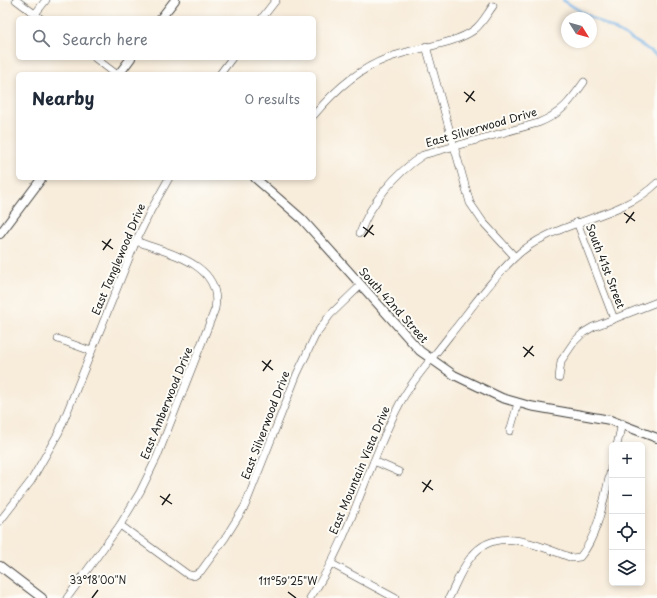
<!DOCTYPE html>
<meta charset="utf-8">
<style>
:root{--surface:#fff;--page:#f6f6f7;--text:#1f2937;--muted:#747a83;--line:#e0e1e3}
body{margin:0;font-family:"Playpen Sans",sans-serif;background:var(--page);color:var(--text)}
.controls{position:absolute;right:12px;bottom:12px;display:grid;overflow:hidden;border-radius:6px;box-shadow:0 2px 6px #0003}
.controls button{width:36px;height:36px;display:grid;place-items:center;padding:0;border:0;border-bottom:1px solid var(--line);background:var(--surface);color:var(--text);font:20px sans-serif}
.compass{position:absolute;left:561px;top:12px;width:36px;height:36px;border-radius:50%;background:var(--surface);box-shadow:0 2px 6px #0003;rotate:127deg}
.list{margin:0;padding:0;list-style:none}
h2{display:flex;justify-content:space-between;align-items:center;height:52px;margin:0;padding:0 16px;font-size:17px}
h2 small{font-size:13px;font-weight:400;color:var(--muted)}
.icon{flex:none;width:22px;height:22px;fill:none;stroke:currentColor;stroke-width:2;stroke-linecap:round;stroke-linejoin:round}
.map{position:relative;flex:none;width:657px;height:598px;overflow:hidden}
.search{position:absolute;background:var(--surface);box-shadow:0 2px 6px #0003;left:16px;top:16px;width:300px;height:44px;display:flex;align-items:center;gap:10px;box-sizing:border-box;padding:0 14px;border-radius:6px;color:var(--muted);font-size:15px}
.panel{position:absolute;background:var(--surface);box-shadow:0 2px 6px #0003;left:16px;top:72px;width:300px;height:108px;border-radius:6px}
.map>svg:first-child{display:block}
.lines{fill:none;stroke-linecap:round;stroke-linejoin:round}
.stream{stroke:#77b5ea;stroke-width:2.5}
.minor-casing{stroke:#3d3b38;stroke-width:8}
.tertiary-casing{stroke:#3d3b38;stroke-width:10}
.minor{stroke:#fff;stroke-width:7}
.tertiary{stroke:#fff;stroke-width:8}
.ticks{fill:none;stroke:#1c1c1c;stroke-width:1.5}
.labels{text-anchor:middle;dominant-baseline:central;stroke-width:4;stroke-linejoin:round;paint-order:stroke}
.street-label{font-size:11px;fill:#1c1c1c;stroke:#fdfcf7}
.ticks-label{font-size:10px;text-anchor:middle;fill:#1c1c1c;stroke:#fdfcf7;stroke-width:4;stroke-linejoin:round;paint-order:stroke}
</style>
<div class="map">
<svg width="657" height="598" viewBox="0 0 657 598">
<rect width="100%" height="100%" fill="#fdfcf7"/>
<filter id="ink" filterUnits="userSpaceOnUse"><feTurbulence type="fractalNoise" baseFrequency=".025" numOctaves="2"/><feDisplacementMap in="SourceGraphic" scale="8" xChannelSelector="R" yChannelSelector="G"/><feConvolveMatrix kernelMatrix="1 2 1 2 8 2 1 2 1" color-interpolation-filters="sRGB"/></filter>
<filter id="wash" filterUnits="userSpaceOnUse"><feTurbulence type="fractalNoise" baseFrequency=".012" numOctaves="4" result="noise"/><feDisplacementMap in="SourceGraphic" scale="16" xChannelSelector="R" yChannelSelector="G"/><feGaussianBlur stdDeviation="0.9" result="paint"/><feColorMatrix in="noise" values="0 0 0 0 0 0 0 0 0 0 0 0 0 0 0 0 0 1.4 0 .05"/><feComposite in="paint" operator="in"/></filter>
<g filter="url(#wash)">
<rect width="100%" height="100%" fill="#f8ecda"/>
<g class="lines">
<path class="stream" d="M563,0C593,21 628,33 657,56"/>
</g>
</g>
<g filter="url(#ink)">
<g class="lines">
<g class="minor-casing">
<g id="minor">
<polyline points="16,0 40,18"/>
<polyline points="35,14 46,0"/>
<polyline points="262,18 276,0"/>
<polyline points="426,46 470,203 483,222 515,257"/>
<polyline points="95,58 116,74"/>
<polyline points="220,74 232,58"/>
<path d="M314,115C334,91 358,69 388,58C412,48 454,45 474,30C482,24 487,14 493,6"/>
<polyline points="577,222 614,319"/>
<path d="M360,233C371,202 395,174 423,155L538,123C561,114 570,102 584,82"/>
<polyline points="58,339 91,351"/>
<polyline points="559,378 561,361 574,342 583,333 593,327 657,302"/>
<polyline points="510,431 518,403"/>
<polyline points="617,445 622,423"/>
<polyline points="374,461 399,472"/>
<polyline points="0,521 31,481 59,432 136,241 151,210 169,178"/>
<polyline points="120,525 187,574 194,576 201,571 225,538 245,506 297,374 316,334 330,315 361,285"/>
<polyline points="332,564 395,598"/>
<path d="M67,598L120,525L140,492L157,457L215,309C223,263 169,254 136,241"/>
<path d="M310,598C350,540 365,471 397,409C410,382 432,359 450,335C471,309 490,281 514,258C554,219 618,221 657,183"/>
<path d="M449,598C456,584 461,569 471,557C497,523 540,547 572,558L580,557C599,535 605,493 612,465"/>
</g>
</g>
<g class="tertiary-casing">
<g id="tertiary">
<polyline points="161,18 175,0"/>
<polyline points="119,74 131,58"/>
<polyline points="255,178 302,219 420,351 454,375 502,398 530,406 610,420 657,438"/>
<polyline points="0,234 42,178"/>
<polyline points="0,566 42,598"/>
</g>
</g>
<use href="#minor" class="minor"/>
<use href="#tertiary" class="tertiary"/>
</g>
</g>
<path class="ticks" d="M464,92L475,101M466,102L474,91M624,213L635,221M626,223L634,212M363,227L374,235M364,237L373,225M102,241L113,249M103,250L111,239M523,347L534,356M524,357L533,346M262,361L273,370M263,371L271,360M422,482L433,490M423,492L431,480M160,496L172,504M162,505L170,494M288,592L296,598M92,598L98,590"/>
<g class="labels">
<g class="street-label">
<text transform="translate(481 127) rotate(-16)">East Silverwood Drive</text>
<text transform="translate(118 259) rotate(-67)">East Tanglewood Drive</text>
<text transform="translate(606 266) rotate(69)">South 41st Street</text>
<text transform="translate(394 305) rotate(48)">South 42nd Street</text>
<text transform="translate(166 403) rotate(-68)">East Amberwood Drive</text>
<text transform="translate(265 425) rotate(-69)">East Silverwood Drive</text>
<text transform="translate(359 470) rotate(-67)">East Mountain Vista Drive</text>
</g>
</g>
<g class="ticks-label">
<text x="98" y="584">33°18'00"N</text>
<text x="288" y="585">111°59'25"W</text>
</g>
</svg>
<div class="controls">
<button>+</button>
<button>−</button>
<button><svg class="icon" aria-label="locate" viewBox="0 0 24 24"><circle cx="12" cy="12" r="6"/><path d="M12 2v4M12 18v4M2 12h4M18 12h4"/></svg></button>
<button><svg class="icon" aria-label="layers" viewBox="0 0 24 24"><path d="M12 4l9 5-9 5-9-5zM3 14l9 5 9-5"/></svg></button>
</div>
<svg class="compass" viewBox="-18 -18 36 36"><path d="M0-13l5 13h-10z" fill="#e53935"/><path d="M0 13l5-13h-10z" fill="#747a83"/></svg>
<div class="search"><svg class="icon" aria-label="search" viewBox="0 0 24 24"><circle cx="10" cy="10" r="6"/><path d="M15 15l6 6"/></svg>Search here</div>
<section class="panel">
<h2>Nearby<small>0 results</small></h2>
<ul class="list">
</ul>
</section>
</div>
